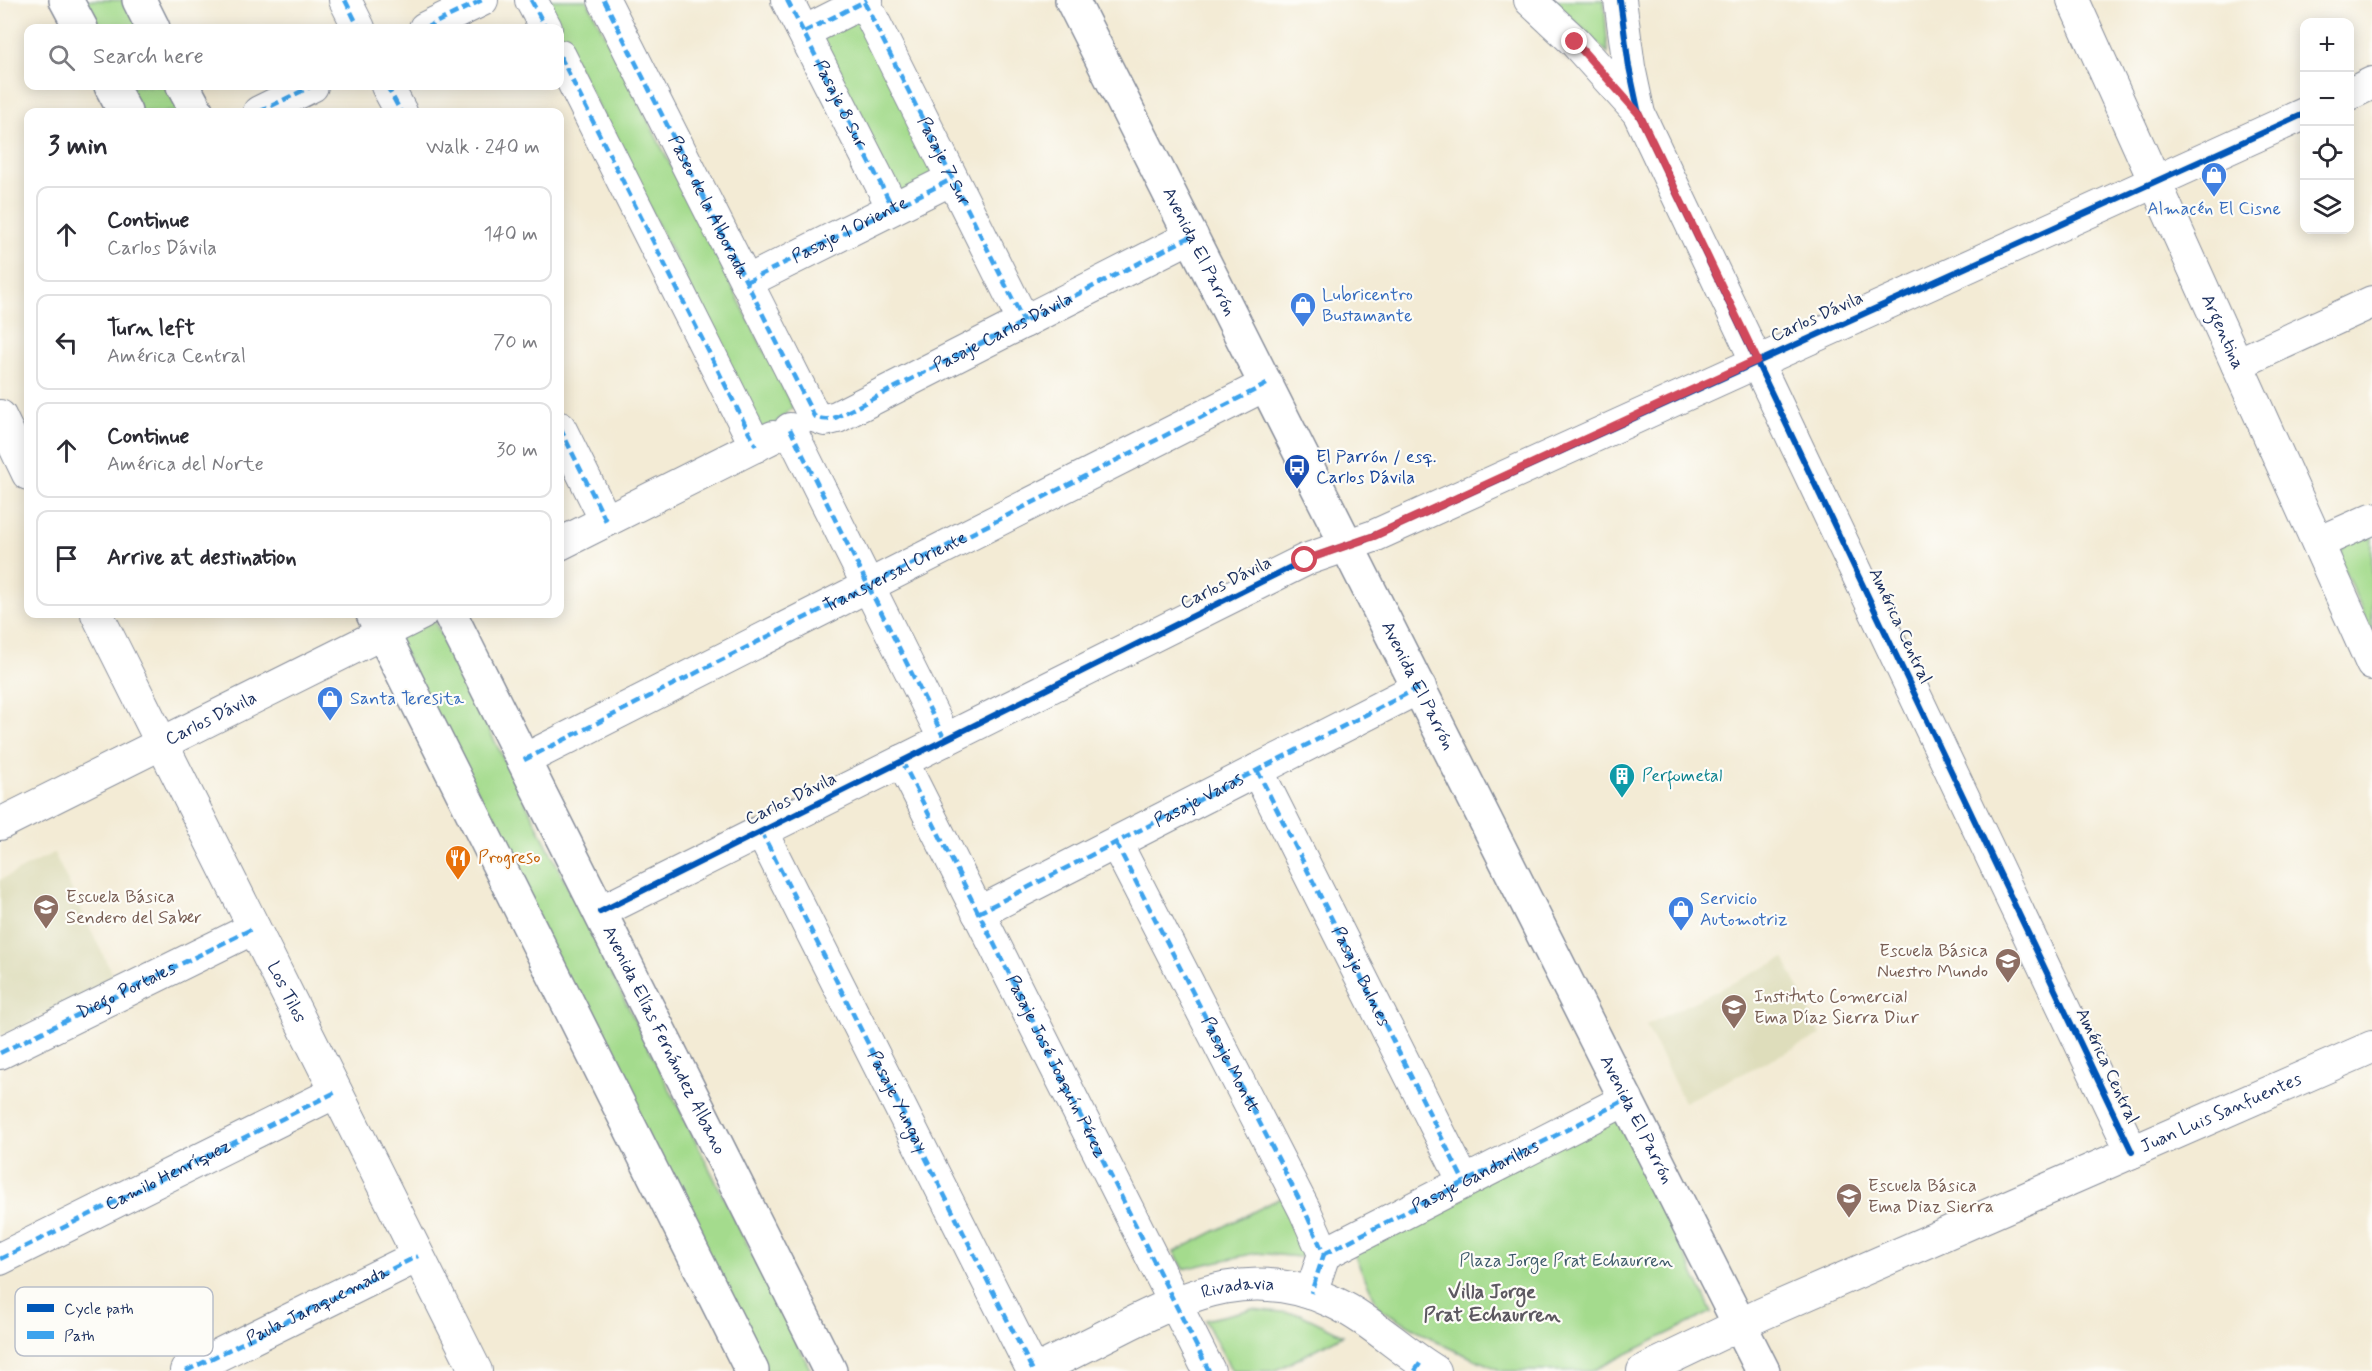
<!DOCTYPE html>
<meta charset="utf-8">
<style>
:root{--surface:#fff;--page:#f2f2f3;--text:#2b2b33;--muted:#7c7c81;--line:#e1e1e2}
body{margin:0;font-family:Mynerve,sans-serif;background:var(--page);color:var(--text)}
.controls{position:absolute;right:18px;top:18px;display:grid;overflow:hidden;border-radius:12px;box-shadow:0 3px 15px #0003}
.controls button{width:54px;height:54px;display:grid;place-items:center;padding:0;border:0;border-bottom:2px solid var(--line);background:var(--surface);color:var(--text);font:30px sans-serif}
.stop{position:absolute;width:18px;height:18px;margin:-14px;border:4px solid #d1495b;border-radius:50%;background:#fff}
.stop.end{background:#d1495b;border-color:#fff;box-shadow:0 2px 6px #0008}
.list{margin:0;padding:0;list-style:none}
h2{display:flex;justify-content:space-between;align-items:center;height:78px;margin:0;padding:0 24px;font-size:26px}
h2 small{font-size:20px;font-weight:400;color:var(--muted)}
.list li{display:grid;grid-template-columns:39px 1fr auto;gap:18px;align-items:center;box-sizing:border-box;height:96px;margin:0 12px 12px;padding:0 12px;border:2px solid var(--line);border-radius:12px}
.list b{display:block;font-size:22px;white-space:nowrap}
.list p{margin:0;font-size:20px;white-space:nowrap;color:var(--muted)}
.list em{font-size:20px;font-style:normal;color:var(--muted)}
.icon{flex:none;width:33px;height:33px;fill:none;stroke:currentColor;stroke-width:2;stroke-linecap:round;stroke-linejoin:round}
.map{position:relative;flex:none;width:2372px;height:1371px;overflow:hidden}
.search{position:absolute;background:var(--surface);box-shadow:0 3px 15px #0003;left:24px;top:24px;width:540px;height:66px;display:flex;align-items:center;gap:15px;box-sizing:border-box;padding:0 21px;border-radius:12px;color:var(--muted);font-size:22px}
.panel{position:absolute;background:var(--surface);box-shadow:0 3px 15px #0003;left:24px;top:108px;width:540px;height:510px;border-radius:12px}
.map>svg:first-child{display:block}
.built{fill:#deddbb}
.green{fill:#a4db8d;stroke:#608576;stroke-width:1.5}
.lines{fill:none;stroke-linecap:round;stroke-linejoin:round}
.minor-casing{stroke:#878d9a;stroke-width:34}
.major-casing{stroke:#878d9a;stroke-width:36}
.minor{stroke:#fff;stroke-width:32}
.major{stroke:#fff;stroke-width:33}
.quiet{stroke:#3da3ed;stroke-width:4.5;stroke-dasharray:9 4.5;stroke-linecap:butt}
.cycleway-casing{stroke:#fdfcf7;stroke-width:10}
.cycleway{stroke:#0057b8;stroke-width:6}
.route{stroke:#d1495b;stroke-width:8}
.labels{text-anchor:middle;dominant-baseline:central;stroke-width:4.5;stroke-linejoin:round;paint-order:stroke}
.street-label{font-size:18px;fill:#1b2f5e;stroke:#fdfcf7}
.shop-label{font-size:18px;fill:#366cbe;stroke:#fdfcf7;text-anchor:start}
.transit-label{font-size:18px;fill:#164399;stroke:#fdfcf7;text-anchor:start}
.culture-label{font-size:18px;fill:#0d838f;stroke:#fdfcf7;text-anchor:start}
.food-label{font-size:18px;fill:#c56008;stroke:#fdfcf7;text-anchor:start}
.education-label{font-size:18px;fill:#785e54;stroke:#fdfcf7;text-anchor:start}
.park-label{font-size:18px;fill:#3d5a6a;stroke:#fdfcf7}
.neighbourhood-label{font-size:20px;font-weight:bold;fill:#5c5860;stroke:#fdfcf7}
.key{fill:#fdfcf7;stroke:#b9bec9;stroke-width:1.5}
.key-label{font-size:16px;fill:#1b2f5e}
</style>
<div class="map">
<svg width="2372" height="1371" viewBox="0 0 2372 1371">
<rect width="100%" height="100%" fill="#fdfcf7"/>
<filter id="ink" filterUnits="userSpaceOnUse"><feTurbulence type="fractalNoise" baseFrequency=".0167" numOctaves="2"/><feDisplacementMap in="SourceGraphic" scale="12" xChannelSelector="R" yChannelSelector="G"/><feConvolveMatrix kernelMatrix="1 2 1 2 8 2 1 2 1" color-interpolation-filters="sRGB"/></filter>
<filter id="wash" filterUnits="userSpaceOnUse"><feTurbulence type="fractalNoise" baseFrequency=".008" numOctaves="4" result="noise"/><feDisplacementMap in="SourceGraphic" scale="24" xChannelSelector="R" yChannelSelector="G"/><feGaussianBlur stdDeviation="1.35" result="paint"/><feColorMatrix in="noise" values="0 0 0 0 0 0 0 0 0 0 0 0 0 0 0 0 0 1.4 0 .05"/><feComposite in="paint" operator="in"/></filter>
<g filter="url(#wash)">
<rect width="100%" height="100%" fill="#f3ebd5"/>
<g class="built">
<polygon points="54,853 115,980 0,1036 0,880"/>
<polygon points="1784,958 1821,1035 1684,1102 1646,1025"/>
</g>
<g class="green">
<polygon points="78,0 126,0 140,28 93,28"/>
<polygon points="544,0 587,0 793,407 764,434"/>
<polygon points="1552,0 1604,0 1608,53"/>
<polygon points="860,16 940,173 894,197 814,39"/>
<polygon points="123,86 168,86 181,112 137,112"/>
<polygon points="2372,528 2372,633 2339,558 2346,540"/>
<polygon points="385,614 431,614 811,1371 763,1371"/>
<polygon points="1617,1112 1712,1312 1592,1371 1502,1371 1447,1347 1379,1308 1351,1248"/>
<polygon points="1288,1194 1320,1259 1256,1253 1184,1269 1174,1252"/>
<polygon points="1252,1309 1300,1314 1343,1335 1275,1371 1232,1371 1205,1320"/>
</g>
</g>
<g filter="url(#ink)">
<g class="lines">
<g class="minor-casing">
<g id="minor">
<polyline points="345,0 359,28"/>
<polyline points="531,0 546,28"/>
<path id="s1" d="M604,0L814,416"/>
<polyline points="787,0 893,208"/>
<polyline points="1530,0 1575,42 1637,111"/>
<polyline points="1620,0 1629,67 1639,114 2132,1152"/>
<path id="s2" d="M2073,0L2372,664"/>
<path id="s3" d="M864,2L1024,322"/>
<polyline points="425,28 482,0"/>
<polyline points="804,32 867,0"/>
<polyline points="560,56 756,446"/>
<polyline points="387,86 401,112"/>
<polyline points="2350,94 2372,83"/>
<polyline points="259,112 312,86"/>
<path id="s4" d="M746,282L952,179"/>
<polyline points="2237,364 2372,302"/>
<polyline points="0,416 28,474"/>
<polyline points="814,416 825,420 837,417 1192,236"/>
<polyline points="560,428 606,521"/>
<polyline points="790,429 945,740"/>
<polyline points="2318,543 2372,519"/>
<polyline points="560,544 773,437"/>
<path id="s5" d="M97,614L476,1371"/>
<path id="s6" d="M524,760L1267,384"/>
<path id="s7" d="M902,761L1209,1371"/>
<path id="s8" d="M1257,770L1464,1182"/>
<path id="s9" d="M0,824L421,614"/>
<polyline points="761,831 1033,1371"/>
<path id="s10" d="M1116,843L1305,1211L1324,1254L1311,1293"/>
<polyline points="600,912 1305,560 1374,536 2304,114"/>
<path id="s11" d="M978,913L1420,687"/>
<polyline points="0,1053 254,928"/>
<path id="s12" d="M1324,1254L1627,1099"/>
<polyline points="0,1259 336,1092"/>
<polyline points="186,1371 418,1256"/>
<path id="s13" d="M1036,1371C1064,1357 1093,1342 1121,1328C1193,1292 1254,1265 1333,1302C1370,1319 1400,1350 1435,1371"/>
<path id="s14" d="M1643,1371L1762,1314L2372,1047"/>
</g>
</g>
<g class="major-casing">
<g id="major">
<polyline points="66,0 81,28"/>
<polyline points="139,0 153,28"/>
<path id="s15" d="M1072,0L1763,1371"/>
<polyline points="111,86 125,112"/>
<polyline points="183,86 197,112"/>
<polyline points="373,614 752,1371"/>
<path id="s16" d="M450,614L830,1371"/>
</g>
</g>
<use href="#minor" class="minor"/>
<use href="#major" class="major"/>
<g class="quiet">
<polyline points="345,0 359,28"/>
<polyline points="531,0 546,28"/>
<path id="s17" d="M604,0L814,416C822,420 828,420 837,417L1192,236"/>
<path id="s18" d="M787,0L893,208"/>
<polyline points="864,2 1024,322"/>
<polyline points="425,28 482,0"/>
<polyline points="804,32 867,0"/>
<polyline points="560,56 756,446"/>
<polyline points="387,86 401,112"/>
<polyline points="259,112 312,86"/>
<polyline points="746,282 952,179"/>
<polyline points="560,428 606,521"/>
<polyline points="790,429 945,740"/>
<polyline points="524,760 1267,384"/>
<polyline points="902,761 1209,1371"/>
<polyline points="1257,770 1464,1182"/>
<path id="s19" d="M761,831L1033,1371"/>
<polyline points="1116,843 1305,1211 1324,1254 1311,1293"/>
<polyline points="978,913 1420,687"/>
<path id="s20" d="M0,1053L254,928"/>
<polyline points="1324,1254 1627,1099"/>
<path id="s21" d="M0,1259L336,1092"/>
<path id="s22" d="M186,1371L418,1256"/>
<polyline points="1415,1371 1421,1362"/>
</g>
<g class="cycleway-casing">
<g id="cycleway">
<polyline points="1620,0 1629,67 1639,114 2132,1152"/>
<polyline points="600,912 1305,560 1374,536 2304,114"/>
</g>
</g>
<use href="#cycleway" class="cycleway"/>
</g>
</g>
<g class="lines" filter="url(#ink)">
<polyline class="route" points="1305,560 1374,536 1757,360 1639,114 1575,42"/>
</g>
<defs>
<g id="shop-pin" transform="scale(1.35)"><path d="M0 17L-7.5 6A9.5 9.5 0 1 1 7.5 6Z" fill="#3f7fe0" stroke="#fdfcf7"/><path d="M-5-2.5h2.3a2.7 3.5 0 0 1 5.4 0H5L5.5 6h-11ZM-1.5-2.5h3a1.5 2.3 0 0 0-3 0Z" fill="#fff"/></g>
<g id="bus-pin" transform="scale(1.35)"><path d="M0 17L-7.5 6A9.5 9.5 0 1 1 7.5 6Z" fill="#1a4fb4" stroke="#fdfcf7"/><path d="M-5-6H5V4H4V6H2V4H-2V6H-4V4H-5ZM-3.5-4V0h7V-4ZM-3.5 1.2v1.5H-2V1.2ZM2 1.2v1.5H3.5V1.2Z" fill="#fff"/></g>
<g id="building-pin" transform="scale(1.35)"><path d="M0 17L-7.5 6A9.5 9.5 0 1 1 7.5 6Z" fill="#0f9aa8" stroke="#fdfcf7"/><path d="M-4-6H4V6H1V3H-1V6H-4ZM-2.5-4.3h1.7v1.8h-1.7ZM.8-4.3h1.7v1.8H.8ZM-2.5-1h1.7V.8h-1.7ZM.8-1h1.7V.8H.8Z" fill="#fff"/></g>
<g id="restaurant-pin" transform="scale(1.35)"><path d="M0 17L-7.5 6A9.5 9.5 0 1 1 7.5 6Z" fill="#e8710a" stroke="#fdfcf7"/><path d="M-5-6h1v4h1v-4h1v4h1v-4h1v5L-1.5 .5V6h-2V.5L-5-1ZM5-6V6H3V1.5H1.5Q1.5-4 5-6Z" fill="#fff"/></g>
<g id="school-pin" transform="scale(1.35)"><path d="M0 17L-7.5 6A9.5 9.5 0 1 1 7.5 6Z" fill="#8d6e63" stroke="#fdfcf7"/><path d="M0-5L7-2L0 1L-7-2ZM-4 1L0 2.5L4 1V4Q0 6-4 4Z" fill="#fff"/></g>
</defs>
<g fill-rule="evenodd">
<use href="#shop-pin" x="2214" y="175"/>
<use href="#shop-pin" x="1303" y="305"/>
<use href="#bus-pin" x="1297" y="467"/>
<use href="#shop-pin" x="330" y="699"/>
<use href="#building-pin" x="1622" y="776"/>
<use href="#restaurant-pin" x="458" y="858"/>
<use href="#school-pin" x="46" y="907"/>
<use href="#shop-pin" x="1681" y="909"/>
<use href="#school-pin" x="2008" y="961"/>
<use href="#school-pin" x="1734" y="1007"/>
<use href="#school-pin" x="1849" y="1196"/>
</g>
<g class="labels">
<g class="street-label">
<text stroke="none"><textPath href="#s18" startOffset="117">Pasaje 8 Sur</textPath></text>
<text stroke="none"><textPath href="#s3" startOffset="178">Pasaje 7 Sur</textPath></text>
<text stroke="none"><textPath href="#s1" startOffset="232">Paseo de la Alborada</textPath></text>
<text stroke="none"><textPath href="#s4" startOffset="116">Pasaje 1 Oriente</textPath></text>
<text stroke="none"><textPath href="#s15" startOffset="282">Avenida El Parrón</textPath></text>
<text transform="translate(1817 317) rotate(-24)">Carlos Dávila</text>
<text stroke="none"><textPath href="#s17" startOffset="676">Pasaje Carlos Dávila</textPath></text>
<text stroke="none"><textPath href="#s2" startOffset="364">Argentina</textPath></text>
<text stroke="none"><textPath href="#s6" startOffset="416">Transversal Oriente</textPath></text>
<text transform="translate(1226 583) rotate(-26)">Carlos Dávila</text>
<text transform="translate(1900 626) rotate(65)">América Central</text>
<text stroke="none"><textPath href="#s15" startOffset="768">Avenida El Parrón</textPath></text>
<text stroke="none"><textPath href="#s9" startOffset="236">Carlos Dávila</textPath></text>
<text transform="translate(791 799) rotate(-26)">Carlos Dávila</text>
<text stroke="none"><textPath href="#s11" startOffset="248">Pasaje Varas</textPath></text>
<text stroke="none"><textPath href="#s8" startOffset="231">Pasaje Bulnes</textPath></text>
<text stroke="none"><textPath href="#s20" startOffset="141">Diego Portales</textPath></text>
<text stroke="none"><textPath href="#s5" startOffset="423">Los Tilos</textPath></text>
<text stroke="none"><textPath href="#s16" startOffset="477">Avenida Elías Fernández Albano</textPath></text>
<text stroke="none"><textPath href="#s7" startOffset="342">Pasaje José Joaquín Pérez</textPath></text>
<text stroke="none"><textPath href="#s10" startOffset="250">Pasaje Montt</textPath></text>
<text transform="translate(2107 1066) rotate(65)">América Central</text>
<text stroke="none"><textPath href="#s19" startOffset="303">Pasaje Yungay</textPath></text>
<text stroke="none"><textPath href="#s14" startOffset="633">Juan Luis Sanfuentes</textPath></text>
<text stroke="none"><textPath href="#s15" startOffset="1254">Avenida El Parrón</textPath></text>
<text stroke="none"><textPath href="#s21" startOffset="188">Camilo Henríquez</textPath></text>
<text stroke="none"><textPath href="#s12" startOffset="170">Pasaje Gandarillas</textPath></text>
<text stroke="none"><textPath href="#s13" startOffset="220">Rivadavia</textPath></text>
<text stroke="none"><textPath href="#s22" startOffset="147">Paula Jaraquemada</textPath></text>
</g>
<g class="shop-label">
<text x="2214" y="209" text-anchor="middle">Almacén El Cisne</text>
<text x="1322" y="295">Lubricentro<tspan x="1322" dy="21">Bustamante</tspan></text>
<text x="350" y="699">Santa Teresita</text>
<text x="1700" y="899">Servicio<tspan x="1700" dy="21">Automotriz</tspan></text>
</g>
<g class="transit-label">
<text x="1316" y="457">El Parrón / esq.<tspan x="1316" dy="21">Carlos Dávila</tspan></text>
</g>
<g class="culture-label">
<text x="1642" y="776">Perfometal</text>
</g>
<g class="food-label">
<text x="478" y="858">Progreso</text>
</g>
<g class="education-label">
<text x="66" y="897">Escuela Básica<tspan x="66" dy="21">Sendero del Saber</tspan></text>
<text x="1988" y="951" text-anchor="end">Escuela Básica<tspan x="1988" dy="21">Nuestro Mundo</tspan></text>
<text x="1754" y="997">Instituto Comercial<tspan x="1754" dy="21">Ema Díaz Sierra Diur</tspan></text>
<text x="1868" y="1186">Escuela Básica<tspan x="1868" dy="21">Ema Diaz Sierra</tspan></text>
</g>
<g class="park-label">
<text x="1566" y="1261">Plaza Jorge Prat Echaurren</text>
</g>
<g class="neighbourhood-label">
<text x="1492" y="1292">Villa Jorge<tspan x="1492" dy="23">Prat Echaurren</tspan></text>
</g>
</g>
<rect x="15" y="1287" width="198" height="69" rx="9" class="key"/>
<rect x="27" y="1304" width="27" height="8" fill="#0057b8"/>
<rect x="27" y="1331" width="27" height="8" fill="#3da3ed"/>
<g class="key-label">
<text x="64" y="1314">Cycle path</text>
<text x="64" y="1341">Path</text>
</g>
</svg>
<div class="controls">
<button>+</button>
<button>−</button>
<button><svg class="icon" aria-label="locate" viewBox="0 0 24 24"><circle cx="12" cy="12" r="6"/><path d="M12 2v4M12 18v4M2 12h4M18 12h4"/></svg></button>
<button><svg class="icon" aria-label="layers" viewBox="0 0 24 24"><path d="M12 4l9 5-9 5-9-5zM3 14l9 5 9-5"/></svg></button>
</div>
<div class="stop" style="left:1305px;top:560px"></div>
<div class="stop end" style="left:1575px;top:42px"></div>
<div class="search"><svg class="icon" aria-label="search" viewBox="0 0 24 24"><circle cx="10" cy="10" r="6"/><path d="M15 15l6 6"/></svg>Search here</div>
<section class="panel">
<h2>3 min<small>Walk · 240 m</small></h2>
<ul class="list">
<li><svg class="icon" aria-label="ahead" viewBox="0 0 24 24"><path d="M12 20V5M6 11l6-6 6 6"/></svg><div><b>Continue</b><p>Carlos Dávila</p></div><em>140 m</em></li>
<li><svg class="icon" aria-label="left" viewBox="0 0 24 24"><path d="M17 20v-9H6M10 6l-5 5 5 5"/></svg><div><b>Turn left</b><p>América Central</p></div><em>70 m</em></li>
<li><svg class="icon" aria-label="ahead" viewBox="0 0 24 24"><path d="M12 20V5M6 11l6-6 6 6"/></svg><div><b>Continue</b><p>América del Norte</p></div><em>30 m</em></li>
<li><svg class="icon" aria-label="arrive" viewBox="0 0 24 24"><path d="M6 21V4h12l-3 4 3 4H6"/></svg><div><b>Arrive at destination</b></div></li>
</ul>
</section>
</div>
